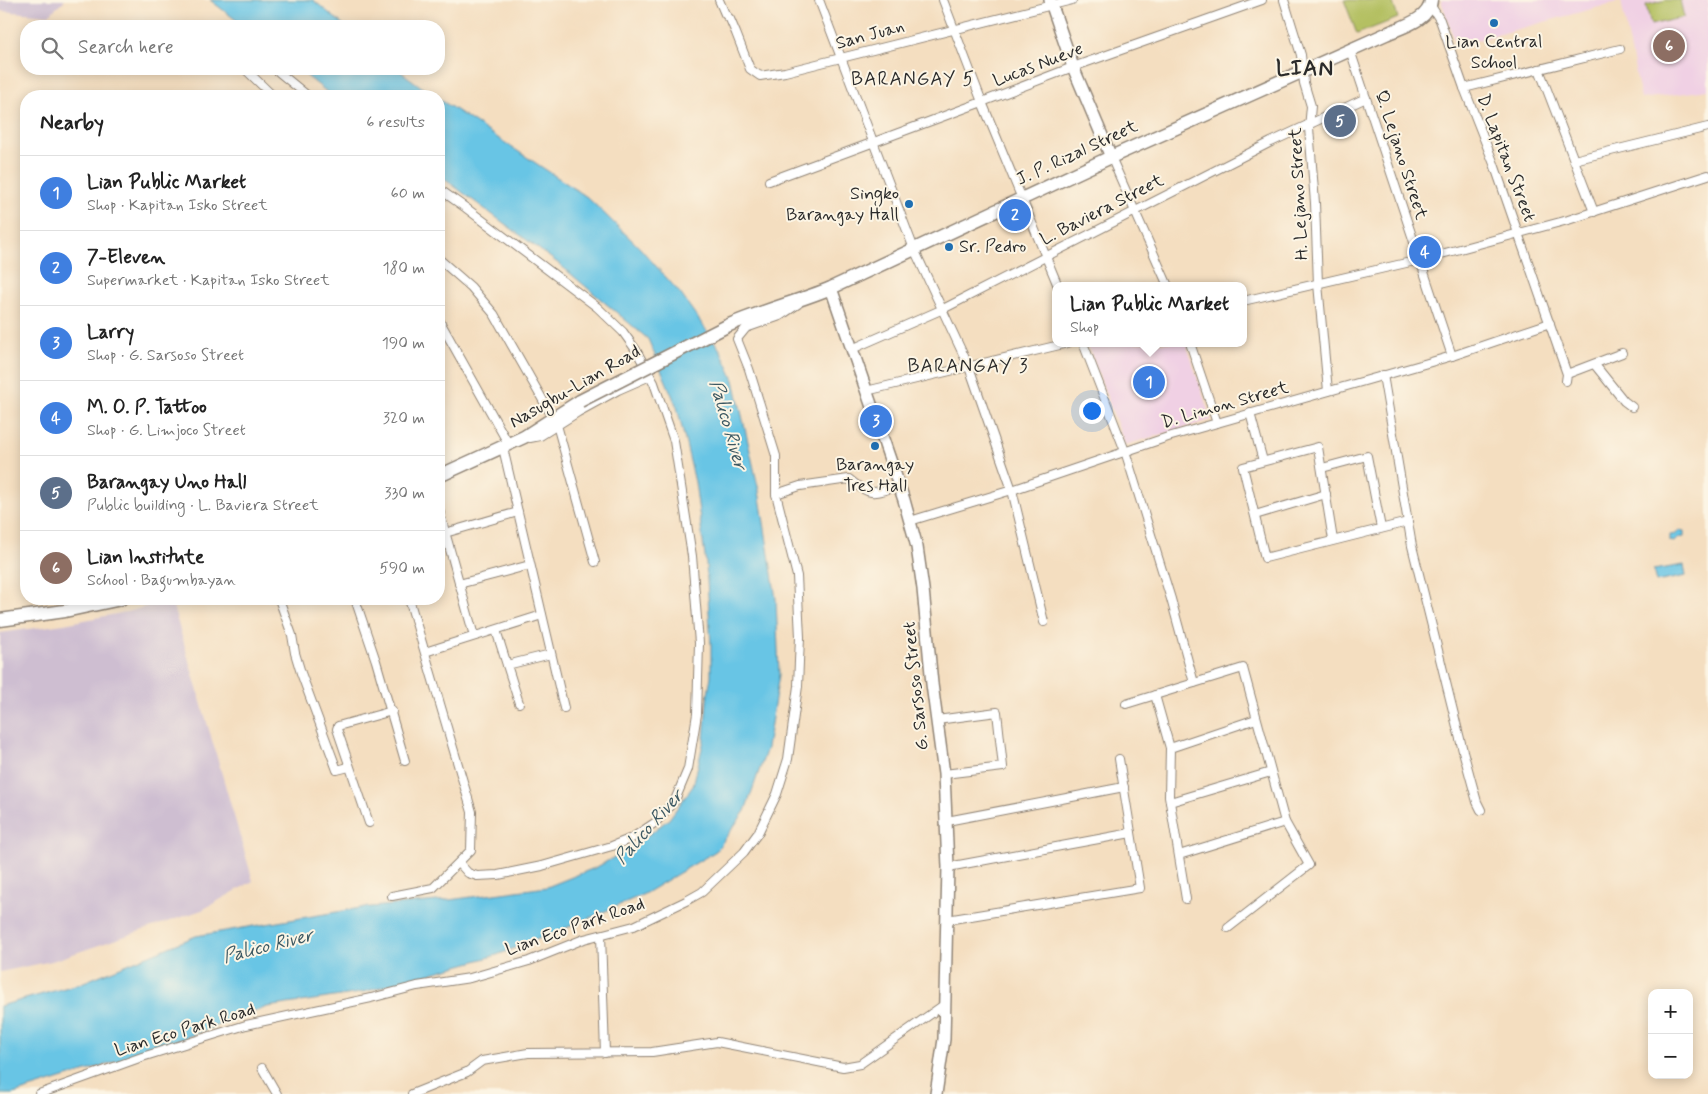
<!DOCTYPE html>
<meta charset="utf-8">
<style>
:root{--surface:#fff;--page:#f6f6f6;--text:#222;--muted:#767676;--line:#e0e0e0;--accent:#b45309}
body{margin:0;font-family:Mynerve,sans-serif;background:var(--page);color:var(--text)}
.controls{position:absolute;right:15px;bottom:15px;display:grid;overflow:hidden;border-radius:10px;box-shadow:0 2px 12px #0003}
.controls button{width:45px;height:45px;display:grid;place-items:center;padding:0;border:0;border-bottom:1px solid var(--line);background:var(--surface);color:var(--text);font:25px sans-serif}
.you{position:absolute;left:1091px;top:410px;width:18px;height:18px;margin:-12px;border:4px solid #fff;border-radius:50%;background:#1a73e8;box-shadow:0 0 0 8px #1a73e833}
.badge{display:grid;place-items:center;width:32px;height:32px;border-radius:50%;background:var(--accent);color:#fff;font-size:16px;font-weight:700}
.pin{position:absolute;translate:-50% -50%;border:2px solid #fff;box-shadow:0 1px 5px #0006}
.popup{position:absolute;left:1052px;top:282px;width:195px;height:65px;box-sizing:border-box;display:grid;place-content:center;border-radius:10px;background:var(--surface);filter:drop-shadow(0 1px 4px #0005);font-size:16px;white-space:nowrap;color:var(--muted)}
.popup b{font-size:19px;color:var(--text)}
.popup::after{content:'';position:absolute;left:50%;top:100%;margin-left:-10px;border:10px solid transparent;border-top-color:var(--surface)}
.list{margin:0;padding:0;list-style:none}
h2{display:flex;justify-content:space-between;align-items:center;height:65px;margin:0;padding:0 20px;font-size:21px}
h2 small{font-size:16px;font-weight:400;color:var(--muted)}
.list li{display:grid;grid-template-columns:32px 1fr auto;gap:15px;align-items:center;box-sizing:border-box;height:75px;padding:0 20px;border-top:1px solid var(--line)}
.list b{display:block;font-size:19px;white-space:nowrap}
.list p{margin:0;font-size:16px;white-space:nowrap;color:var(--muted)}
.list em{font-size:16px;font-style:normal;color:var(--muted)}
.icon{flex:none;width:28px;height:28px;fill:none;stroke:currentColor;stroke-width:2;stroke-linecap:round;stroke-linejoin:round}
.map{position:relative;flex:none;width:1708px;height:1094px;overflow:hidden}
.search{position:absolute;background:var(--surface);box-shadow:0 2px 12px #0003;left:20px;top:20px;width:425px;height:55px;display:flex;align-items:center;gap:12px;box-sizing:border-box;padding:0 18px;border-radius:20px;color:var(--muted);font-size:19px}
.panel{position:absolute;background:var(--surface);box-shadow:0 2px 12px #0003;left:20px;top:90px;width:425px;height:515px;border-radius:20px}
.map>svg:first-child{display:block}
.built{fill:#f0d0e4}
.industrial{fill:#cebed1}
.green{fill:#b4c062;stroke:#707646}
.water{fill:#67c5e5;stroke:#497888}
.lines{fill:none;stroke-linecap:round;stroke-linejoin:round}
.street-casing{stroke:#908476;stroke-width:10}
.secondary-casing{stroke:#908476;stroke-width:14}
.primary-casing{stroke:#908476;stroke-width:15}
.street{stroke:#fff;stroke-width:8}
.secondary{stroke:#fff;stroke-width:11}
.primary{stroke:#fff;stroke-width:12}
.primary-bridge-casing{stroke:#908476;stroke-width:15;stroke-linecap:butt}
.primary-bridge{stroke:#fff;stroke-width:12}
.poi-dot{fill:#1f6fb2;stroke:#fcf5e5;stroke-width:2}
.labels{text-anchor:middle;dominant-baseline:central;stroke-width:4;stroke-linejoin:round;paint-order:stroke}
.street-label{font-size:18px;fill:#2b2b2b;stroke:#fcf5e5}
.poi-label{font-size:18px;fill:#2b2b2b;stroke:#fcf5e5}
.neighbourhood-label{font-size:19px;letter-spacing:1px;fill:#2b2b2b;stroke:#fcf5e5}
.water-label{font-size:19px;font-style:italic;fill:#3d5963;stroke:#fcf5e5}
.district-label{font-size:22px;font-weight:bold;letter-spacing:1px;fill:#2b2b2b;stroke:#fcf5e5}
</style>
<div class="map">
<svg width="1708" height="1094" viewBox="0 0 1708 1094">
<rect width="100%" height="100%" fill="#fcf5e5"/>
<filter id="ink" filterUnits="userSpaceOnUse"><feTurbulence type="fractalNoise" baseFrequency=".02" numOctaves="2"/><feDisplacementMap in="SourceGraphic" scale="10" xChannelSelector="R" yChannelSelector="G"/><feConvolveMatrix kernelMatrix="1 2 1 2 8 2 1 2 1" color-interpolation-filters="sRGB"/></filter>
<filter id="wash" filterUnits="userSpaceOnUse"><feTurbulence type="fractalNoise" baseFrequency=".0096" numOctaves="4" result="noise"/><feDisplacementMap in="SourceGraphic" scale="20" xChannelSelector="R" yChannelSelector="G"/><feGaussianBlur stdDeviation="1.12" result="paint"/><feColorMatrix in="noise" values="0 0 0 0 0 0 0 0 0 0 0 0 0 0 0 0 0 1.4 0 .05"/><feComposite in="paint" operator="in"/></filter>
<g filter="url(#wash)">
<rect width="100%" height="100%" fill="#f4dec0"/>
<g class="built">
<polygon points="1441,0 1708,0 1708,90 1641,99 1621,1 1456,46"/>
<polygon points="1087,343 1186,343 1211,420 1125,445"/>
</g>
<g class="industrial">
<polygon points="0,0 65,0 49,15 0,11"/>
<polygon points="171,599 253,881 202,910 52,961 0,972 0,633 64,624 131,611"/>
</g>
<g class="green">
<polygon points="1344,0 1392,0 1398,18 1357,34"/>
<polygon points="1666,0 1680,0 1684,17 1651,25 1646,5"/>
</g>
<g class="water">
<polygon points="210,0 313,0 345,26 244,26"/>
<polygon points="298,69 397,69 434,96 332,96"/>
<polygon points="439,99 587,197 639,247 680,293 721,351 734,380 759,491 776,599 779,675 767,748 745,811 716,851 644,894 576,924 497,955 360,993 267,1007 144,1053 13,1094 0,1094 0,1006 79,984 196,936 360,908 449,900 547,887 597,867 634,846 669,819 693,786 704,740 707,700 711,676 711,645 706,564 695,482 677,407 648,339 559,264 439,175"/>
<polygon points="1679,530 1684,531 1684,537 1678,538 1674,542 1670,541 1670,535 1676,534"/>
<polygon points="1684,565 1686,576 1656,582 1653,570"/>
</g>
</g>
<g filter="url(#ink)">
<g class="lines">
<g class="street-casing">
<g id="street">
<polyline points="719,0 725,14 730,19 736,33 750,69 760,76 785,72 1072,0"/>
<polyline points="819,0 914,249 969,367 1012,490 1044,622"/>
<polyline points="943,0 982,102 1058,286"/>
<polyline points="1284,0 1301,55 1304,83 1311,106 1309,128 1315,203 1318,284 1328,391"/>
<polyline points="1431,6 1440,20 1464,88 1494,164 1567,374 1566,381"/>
<polyline points="1350,50 1452,356"/>
<polyline points="245,69 273,96"/>
<polyline points="275,69 308,96"/>
<polyline points="1539,69 1594,212"/>
<polyline points="1464,88 1620,49"/>
<polyline points="1111,157 1168,286"/>
<polyline points="1574,160 1708,127"/>
<polyline points="769,181 982,102 1073,67 1262,0"/>
<polyline points="439,189 466,208 597,307 623,332 636,350 654,383 674,441 692,556 699,643 697,714 688,769 675,800 656,822 632,838 612,846 542,866 498,875 477,876 468,873 459,863"/>
<polyline points="439,259 471,287 494,314 553,418"/>
<polyline points="1243,301 1419,260 1568,220 1708,175"/>
<polyline points="439,320 509,445"/>
<polyline points="1083,343 1125,451 1171,599 1194,683"/>
<polyline points="1190,343 1217,423"/>
<polyline points="852,349 943,309 1271,142 1366,98"/>
<polyline points="1595,365 1624,401 1632,407"/>
<polyline points="1567,374 1622,353"/>
<polyline points="1383,375 1412,546 1463,751 1477,802 1481,810"/>
<polyline points="866,391 1068,343"/>
<polyline points="1250,413 1263,461"/>
<polyline points="557,425 595,562"/>
<polyline points="526,437 530,438 540,436 578,412 618,390 650,376"/>
<polyline points="503,448 564,708"/>
<polyline points="1322,468 1367,456 1381,528"/>
<polyline points="776,494 776,456 749,369 737,339 746,328 780,316 798,304"/>
<polyline points="439,510 474,636"/>
<polyline points="1255,515 1326,494"/>
<polyline points="910,521 1012,490 1168,437 1452,356 1550,323"/>
<polyline points="445,533 518,512"/>
<polyline points="1333,540 1318,447 1243,467 1265,558 1408,522"/>
<polyline points="459,584 530,565"/>
<polyline points="279,599 292,635 295,653 301,673 337,770 349,767"/>
<polyline points="355,599 376,661 405,761"/>
<polyline points="496,630 519,703"/>
<polyline points="425,652 542,615"/>
<polyline points="507,665 551,654"/>
<polyline points="1155,695 1170,748 1169,796 1186,899"/>
<polyline points="1126,704 1243,668 1285,822 1309,865 1228,928"/>
<polyline points="937,720 997,712 1003,767 944,774"/>
<polyline points="1170,748 1256,719"/>
<polyline points="1170,802 1271,772"/>
<polyline points="947,821 1124,787"/>
<polyline points="369,823 337,729 338,726 392,711"/>
<polyline points="1179,855 1285,822"/>
<polyline points="948,867 1131,833"/>
<polyline points="392,896 433,888 471,850 472,812 409,599"/>
<polyline points="947,920 1140,888 1119,759"/>
<polyline points="601,935 605,1053"/>
<polyline points="262,1068 277,1094"/>
<path d="M39,1094L142,1057L246,1025L371,998L417,986L470,978L529,961L584,939L634,926L686,901L702,892L744,852L758,833L777,794L788,759L798,686L800,637L797,576L776,494L800,486L849,479C870,497 874,494 899,485"/>
<polyline points="412,1094 467,1072 482,1061 528,1053 652,1052 717,1042 843,1067 860,1064 945,1004"/>
</g>
</g>
<g class="secondary-casing">
<g id="secondary">
<polyline points="1050,0 1073,67 1111,157"/>
<polyline points="831,288 904,500 917,547 923,589 932,684 944,774 948,867 944,1039 936,1094"/>
</g>
</g>
<g class="primary-casing">
<g id="primary">
<path d="M727,326C761,311 797,302 831,288L1111,157L1386,34C1401,27 1430,20 1431,0"/>
<polyline points="439,476 524,437 580,401"/>
<polyline points="0,620 65,611 121,599"/>
</g>
</g>
<use href="#street" class="street"/>
<use href="#secondary" class="secondary"/>
<use href="#primary" class="primary"/>
<g class="primary-bridge-casing">
<polyline id="primary-bridge" points="580,401 727,326"/>
</g>
<use href="#primary-bridge" class="primary-bridge"/>
</g>
</g>
<g class="poi-dot">
<circle cx="1494" cy="23" r="5"/>
<circle cx="909" cy="204" r="5"/>
<circle cx="949" cy="247" r="5"/>
<circle cx="875" cy="446" r="5"/>
</g>
<g class="labels">
<g class="street-label">
<text transform="translate(870 35) rotate(-15)">San Juan</text>
<text transform="translate(1038 65) rotate(-21)">Lucas Nueve</text>
<text transform="translate(1077 153) rotate(-25)">J. P. Rizal Street</text>
<text transform="translate(1401 155) rotate(72)">Q. Lejano Street</text>
<text transform="translate(1506 158) rotate(69)">D. Lapitan Street</text>
<text transform="translate(1299 194) rotate(-93)">H. Lejano Street</text>
<text transform="translate(1102 210) rotate(-27)">L. Baviera Street</text>
<text transform="translate(575 387) rotate(-30)">Nasugbu-Lian Road</text>
<text transform="translate(1225 405) rotate(-16)">D. Limon Street</text>
<text transform="translate(916 686) rotate(-96)">G. Sarsoso Street</text>
<text transform="translate(575 927) rotate(-19)">Lian Eco Park Road</text>
<text transform="translate(185 1030) rotate(-17)">Lian Eco Park Road</text>
</g>
<g class="poi-label">
<text x="1494" y="42">Lian Central<tspan x="1494" dy="21">School</tspan></text>
<text x="899" y="194" text-anchor="end">Singko<tspan x="899" dy="21">Barangay Hall</tspan></text>
<text x="959" y="247" text-anchor="start">Sr. Pedro</text>
<text x="875" y="465">Barangay<tspan x="875" dy="21">Tres Hall</tspan></text>
</g>
<g class="neighbourhood-label">
<text x="913" y="79">BARANGAY 5</text>
<text x="968" y="366">BARANGAY 3</text>
</g>
<g class="water-label">
<text transform="translate(728 425) rotate(74)">Palico River</text>
<text transform="translate(649 827) rotate(-48)">Palico River</text>
<text transform="translate(268 946) rotate(-14)">Palico River</text>
</g>
<g class="district-label">
<text x="1305" y="69">LIAN</text>
</g>
</g>
</svg>
<div class="controls">
<button>+</button>
<button>−</button>
</div>
<div class="you"></div>
<div class="pin badge" style="left:1149px;top:382px;background:#3f7fe0">1</div>
<div class="popup"><b>Lian Public Market</b>Shop</div>
<div class="pin badge" style="left:1015px;top:215px;background:#3f7fe0">2</div>
<div class="pin badge" style="left:876px;top:421px;background:#3f7fe0">3</div>
<div class="pin badge" style="left:1425px;top:252px;background:#3f7fe0">4</div>
<div class="pin badge" style="left:1340px;top:121px;background:#5c6f8a">5</div>
<div class="pin badge" style="left:1669px;top:46px;background:#8d6e63">6</div>
<div class="search"><svg class="icon" aria-label="search" viewBox="0 0 24 24"><circle cx="10" cy="10" r="6"/><path d="M15 15l6 6"/></svg>Search here</div>
<section class="panel">
<h2>Nearby<small>6 results</small></h2>
<ul class="list">
<li><span class="badge" style="background:#3f7fe0">1</span><div><b>Lian Public Market</b><p>Shop · Kapitan Isko Street</p></div><em>60 m</em></li>
<li><span class="badge" style="background:#3f7fe0">2</span><div><b>7-Eleven</b><p>Supermarket · Kapitan Isko Street</p></div><em>180 m</em></li>
<li><span class="badge" style="background:#3f7fe0">3</span><div><b>Larry</b><p>Shop · G. Sarsoso Street</p></div><em>190 m</em></li>
<li><span class="badge" style="background:#3f7fe0">4</span><div><b>M. O. P. Tattoo</b><p>Shop · G. Limjoco Street</p></div><em>320 m</em></li>
<li><span class="badge" style="background:#5c6f8a">5</span><div><b>Barangay Uno Hall</b><p>Public building · L. Baviera Street</p></div><em>330 m</em></li>
<li><span class="badge" style="background:#8d6e63">6</span><div><b>Lian Institute</b><p>School · Bagumbayan</p></div><em>590 m</em></li>
</ul>
</section>
</div>
